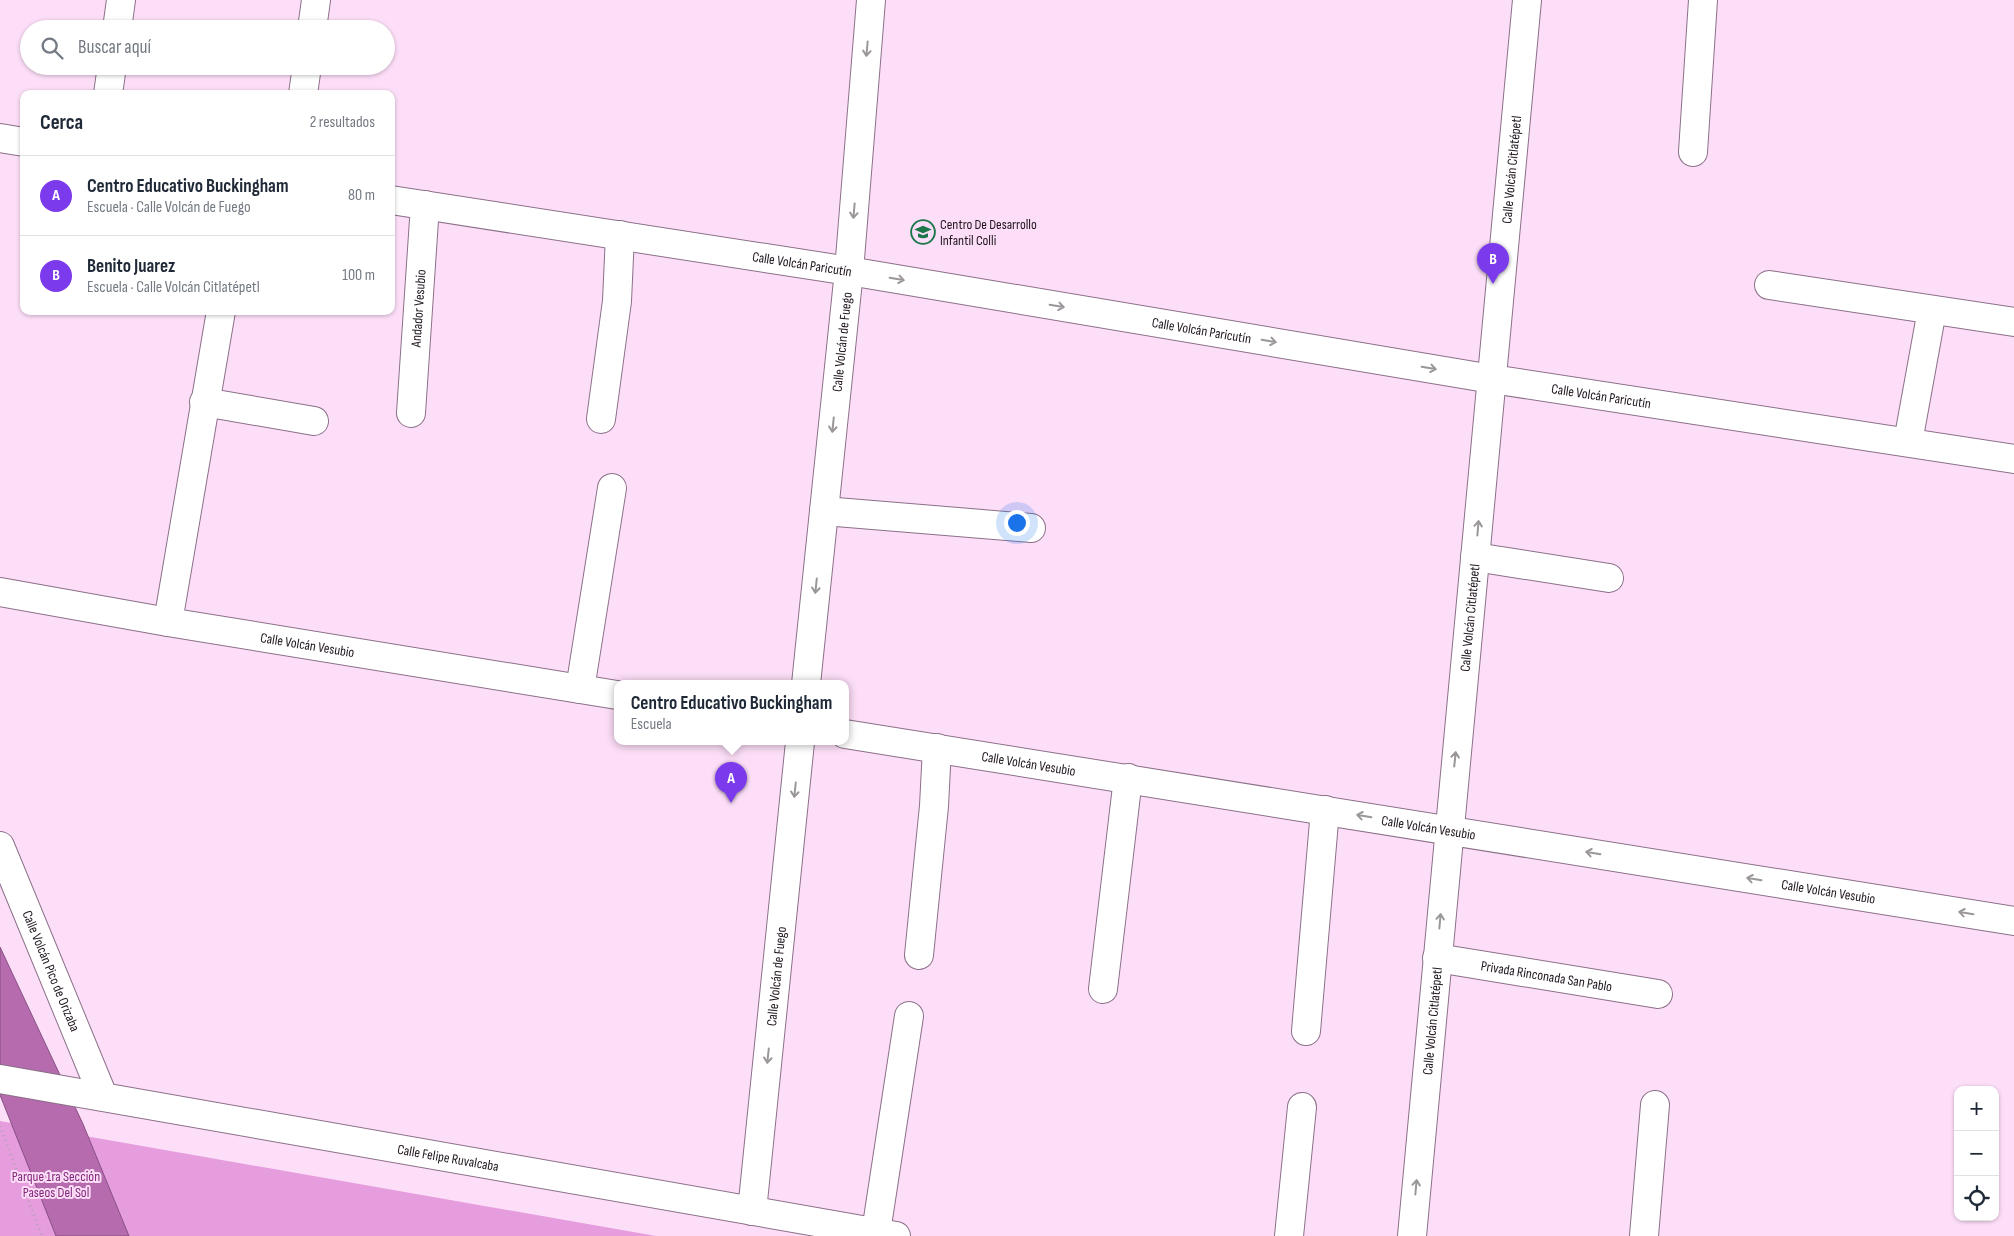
<!DOCTYPE html>
<html lang="es">
<meta charset="utf-8">
<style>
:root{--surface:#fff;--page:#f6f6f7;--text:#1f2937;--muted:#747a83;--line:#e0e1e3;--accent:#7c3aed}
body{margin:0;font-family:"Sofia Sans Condensed",sans-serif;background:var(--page);color:var(--text)}
.controls{position:absolute;right:15px;bottom:15px;display:grid;overflow:hidden;border-radius:10px;box-shadow:0 1px 4px #0004}
.controls button{width:45px;height:45px;display:grid;place-items:center;padding:0;border:0;border-bottom:1px solid var(--line);background:var(--surface);color:var(--text);font:25px sans-serif}
.you{position:absolute;left:1016px;top:522px;width:18px;height:18px;margin:-12px;border:4px solid #fff;border-radius:50%;background:#1a73e8;box-shadow:0 0 0 8px #1a73e833}
.badge{display:grid;place-items:center;width:32px;height:32px;border-radius:50%;background:var(--accent);color:#fff;font-size:16px;font-weight:700}
.pin{position:absolute;translate:-50% -41px;filter:drop-shadow(0 1px 2px #0008)}
.pin::after{content:'';position:absolute;top:26px;width:18px;height:15px;background:inherit;clip-path:polygon(0 0,100% 0,50% 100%)}
.popup{position:absolute;left:614px;top:680px;width:235px;height:65px;box-sizing:border-box;display:grid;place-content:center;border-radius:10px;background:var(--surface);filter:drop-shadow(0 1px 4px #0005);font-size:16px;white-space:nowrap;color:var(--muted)}
.popup b{font-size:19px;color:var(--text)}
.popup::after{content:'';position:absolute;left:50%;top:100%;margin-left:-10px;border:10px solid transparent;border-top-color:var(--surface)}
.list{margin:0;padding:0;list-style:none}
h2{display:flex;justify-content:space-between;align-items:center;height:65px;margin:0;padding:0 20px;font-size:21px}
h2 small{font-size:16px;font-weight:400;color:var(--muted)}
.list li{display:grid;grid-template-columns:32px 1fr auto;gap:15px;align-items:center;box-sizing:border-box;height:80px;padding:0 20px;border-top:1px solid var(--line)}
.list b{display:block;font-size:19px;white-space:nowrap}
.list p{margin:0;font-size:16px;white-space:nowrap;color:var(--muted)}
.list em{font-size:16px;font-style:normal;color:var(--muted)}
.icon{flex:none;width:28px;height:28px;fill:none;stroke:currentColor;stroke-width:2;stroke-linecap:round;stroke-linejoin:round}
.map{position:relative;flex:none;width:2014px;height:1236px;overflow:hidden}
.search{position:absolute;background:var(--surface);box-shadow:0 1px 4px #0004;left:20px;top:20px;width:375px;height:55px;display:flex;align-items:center;gap:12px;box-sizing:border-box;padding:0 18px;border-radius:28px;color:var(--muted);font-size:19px}
.panel{position:absolute;background:var(--surface);box-shadow:0 1px 4px #0004;left:20px;top:90px;width:375px;height:225px;border-radius:10px}
.map>svg:first-child{display:block}
.green{fill:#e59dde}
.water{fill:#b56bae;stroke:#885183}
.lines{fill:none;stroke-linecap:round;stroke-linejoin:round}
.street-casing{stroke:#8b7088;stroke-width:30}
.path{stroke:#b8a0b5;stroke-width:3;stroke-dasharray:1 4;stroke-linecap:butt}
.street{stroke:#fff;stroke-width:28}
.oneway{stroke:#9a969a}
.labels{text-anchor:middle;dominant-baseline:central;stroke-width:4;stroke-linejoin:round;paint-order:stroke}
.street-label{font-size:14px;fill:#1f151e;stroke:#fddef8}
.poi-label{font-size:14px;fill:#1f151e;stroke:#fddef8;text-anchor:start}
.park-label{font-size:14px;fill:#80267a;stroke:#fddef8}
</style>
<div class="map">
<svg width="2014" height="1236" viewBox="0 0 2014 1236">
<rect width="100%" height="100%" fill="#fddef8"/>
<polygon class="green" points="0,1121 656,1236 0,1236"/>
<polygon class="water" points="0,947 83,1124 129,1236 56,1236 0,1095"/>
<g class="lines">
<g class="street-casing">
<g id="street">
<polyline points="117,29 121,0"/>
<polyline points="312,29 316,0"/>
<polyline points="108,94 112,66"/>
<polyline points="303,94 307,66"/>
<polyline points="0,138 24,142"/>
<polyline points="1693,152 1703,0"/>
<path id="s1" d="M391,200L849,271L1492,379L2014,459"/>
<polyline points="1769,285 2014,322"/>
<polyline points="204,402 314,421"/>
<path id="s2" d="M411,413L425,205"/>
<polyline points="601,419 617,301 620,235"/>
<polyline points="1908,442 1932,310"/>
<polyline points="824,511 1031,528"/>
<polyline points="1475,557 1609,578"/>
<path id="s3" d="M0,592L168,622L617,695"/>
<polyline points="168,622 221,311"/>
<path id="s4" d="M806,684L849,271L871,0"/>
<polyline points="580,689 612,488"/>
<path id="s5" d="M845,734L2014,921"/>
<path id="s6" d="M0,846L103,1096"/>
<polyline points="919,955 934,806 937,748"/>
<path id="s7" d="M1437,958L1658,994"/>
<polyline points="1103,989 1128,778"/>
<polyline points="1306,1031 1325,810"/>
<path id="s8" d="M0,1079L896,1236"/>
<path id="s9" d="M752,1211L800,742"/>
<polyline points="876,1232 909,1016"/>
<polyline points="1289,1236 1302,1107"/>
<path id="s10" d="M1412,1236L1527,0"/>
<polyline points="1644,1236 1655,1105"/>
</g>
</g>
<polyline class="path" points="0,1126 42,1236"/>
<use href="#street" class="street"/>
</g>
<defs><path id="oneway-shaft" d="M-6 0H5M1.5-3L5.5 0L1.5 3" fill="none" stroke-width="1.6" stroke-linecap="round" stroke-linejoin="round" transform="scale(1.25)"/></defs>
<g class="oneway">
<use href="#oneway-shaft" transform="translate(867 49) rotate(95)"/>
<use href="#oneway-shaft" transform="translate(854 211) rotate(95)"/>
<use href="#oneway-shaft" transform="translate(897 279) rotate(10)"/>
<use href="#oneway-shaft" transform="translate(1057 306) rotate(10)"/>
<use href="#oneway-shaft" transform="translate(1269 341) rotate(10)"/>
<use href="#oneway-shaft" transform="translate(1429 368) rotate(10)"/>
<use href="#oneway-shaft" transform="translate(833 425) rotate(96)"/>
<use href="#oneway-shaft" transform="translate(1478 528) rotate(-85)"/>
<use href="#oneway-shaft" transform="translate(816 586) rotate(96)"/>
<use href="#oneway-shaft" transform="translate(1455 759) rotate(-84)"/>
<use href="#oneway-shaft" transform="translate(795 790) rotate(96)"/>
<use href="#oneway-shaft" transform="translate(1364 816) rotate(-171)"/>
<use href="#oneway-shaft" transform="translate(1593 853) rotate(-171)"/>
<use href="#oneway-shaft" transform="translate(1754 879) rotate(-171)"/>
<use href="#oneway-shaft" transform="translate(1966 913) rotate(-171)"/>
<use href="#oneway-shaft" transform="translate(1440 921) rotate(-85)"/>
<use href="#oneway-shaft" transform="translate(768 1056) rotate(96)"/>
<use href="#oneway-shaft" transform="translate(1416 1187) rotate(-85)"/>
</g>
<defs>
<g id="school-ring" transform="scale(1.25)"><circle r="9.5" fill="#fddef8" stroke="#1b764a" stroke-width="1.5"/><path d="M0-5L7-2L0 1L-7-2ZM-4 1L0 2.5L4 1V4Q0 6-4 4Z" fill="#1b764a"/></g>
</defs>
<g fill-rule="evenodd">
<use href="#school-ring" x="923" y="232"/>
</g>
<g class="labels">
<g class="street-label">
<text stroke="none"><textPath href="#s10" startOffset="1071">Calle Volcán Citlatépetl</textPath></text>
<text stroke="none"><textPath href="#s1" startOffset="416">Calle Volcán Paricutín</textPath></text>
<text stroke="none"><textPath href="#s2" startOffset="105">Andador Vesubio</textPath></text>
<text stroke="none"><textPath href="#s1" startOffset="821">Calle Volcán Paricutín</textPath></text>
<text stroke="none"><textPath href="#s4" startOffset="344">Calle Volcán de Fuego</textPath></text>
<text stroke="none"><textPath href="#s1" startOffset="1226">Calle Volcán Paricutín</textPath></text>
<text stroke="none"><textPath href="#s10" startOffset="621">Calle Volcán Citlatépetl</textPath></text>
<text stroke="none"><textPath href="#s3" startOffset="312">Calle Volcán Vesubio</textPath></text>
<text stroke="none"><textPath href="#s5" startOffset="186">Calle Volcán Vesubio</textPath></text>
<text stroke="none"><textPath href="#s5" startOffset="591">Calle Volcán Vesubio</textPath></text>
<text stroke="none"><textPath href="#s5" startOffset="996">Calle Volcán Vesubio</textPath></text>
<text stroke="none"><textPath href="#s6" startOffset="135">Calle Volcán Pico de Orizaba</textPath></text>
<text stroke="none"><textPath href="#s9" startOffset="236">Calle Volcán de Fuego</textPath></text>
<text stroke="none"><textPath href="#s7" startOffset="111">Privada Rinconada San Pablo</textPath></text>
<text stroke="none"><textPath href="#s10" startOffset="216">Calle Volcán Citlatépetl</textPath></text>
<text stroke="none"><textPath href="#s8" startOffset="455">Calle Felipe Ruvalcaba</textPath></text>
</g>
<g class="poi-label">
<text x="940" y="224">Centro De Desarrollo<tspan x="940" dy="16">Infantil Colli</tspan></text>
</g>
<g class="park-label">
<text x="56" y="1176">Parque 1ra Sección<tspan x="56" dy="16">Paseos Del Sol</tspan></text>
</g>
</g>
</svg>
<div class="controls">
<button>+</button>
<button>−</button>
<button><svg class="icon" aria-label="locate" viewBox="0 0 24 24"><circle cx="12" cy="12" r="6"/><path d="M12 2v4M12 18v4M2 12h4M18 12h4"/></svg></button>
</div>
<div class="you"></div>
<div class="pin badge" style="left:731px;top:803px">A</div>
<div class="popup"><b>Centro Educativo Buckingham</b>Escuela</div>
<div class="pin badge" style="left:1493px;top:284px">B</div>
<div class="search"><svg class="icon" aria-label="search" viewBox="0 0 24 24"><circle cx="10" cy="10" r="6"/><path d="M15 15l6 6"/></svg>Buscar aquí</div>
<section class="panel">
<h2>Cerca<small>2 resultados</small></h2>
<ul class="list">
<li><span class="badge">A</span><div><b>Centro Educativo Buckingham</b><p>Escuela · Calle Volcán de Fuego</p></div><em>80 m</em></li>
<li><span class="badge">B</span><div><b>Benito Juarez</b><p>Escuela · Calle Volcán Citlatépetl</p></div><em>100 m</em></li>
</ul>
</section>
</div>
